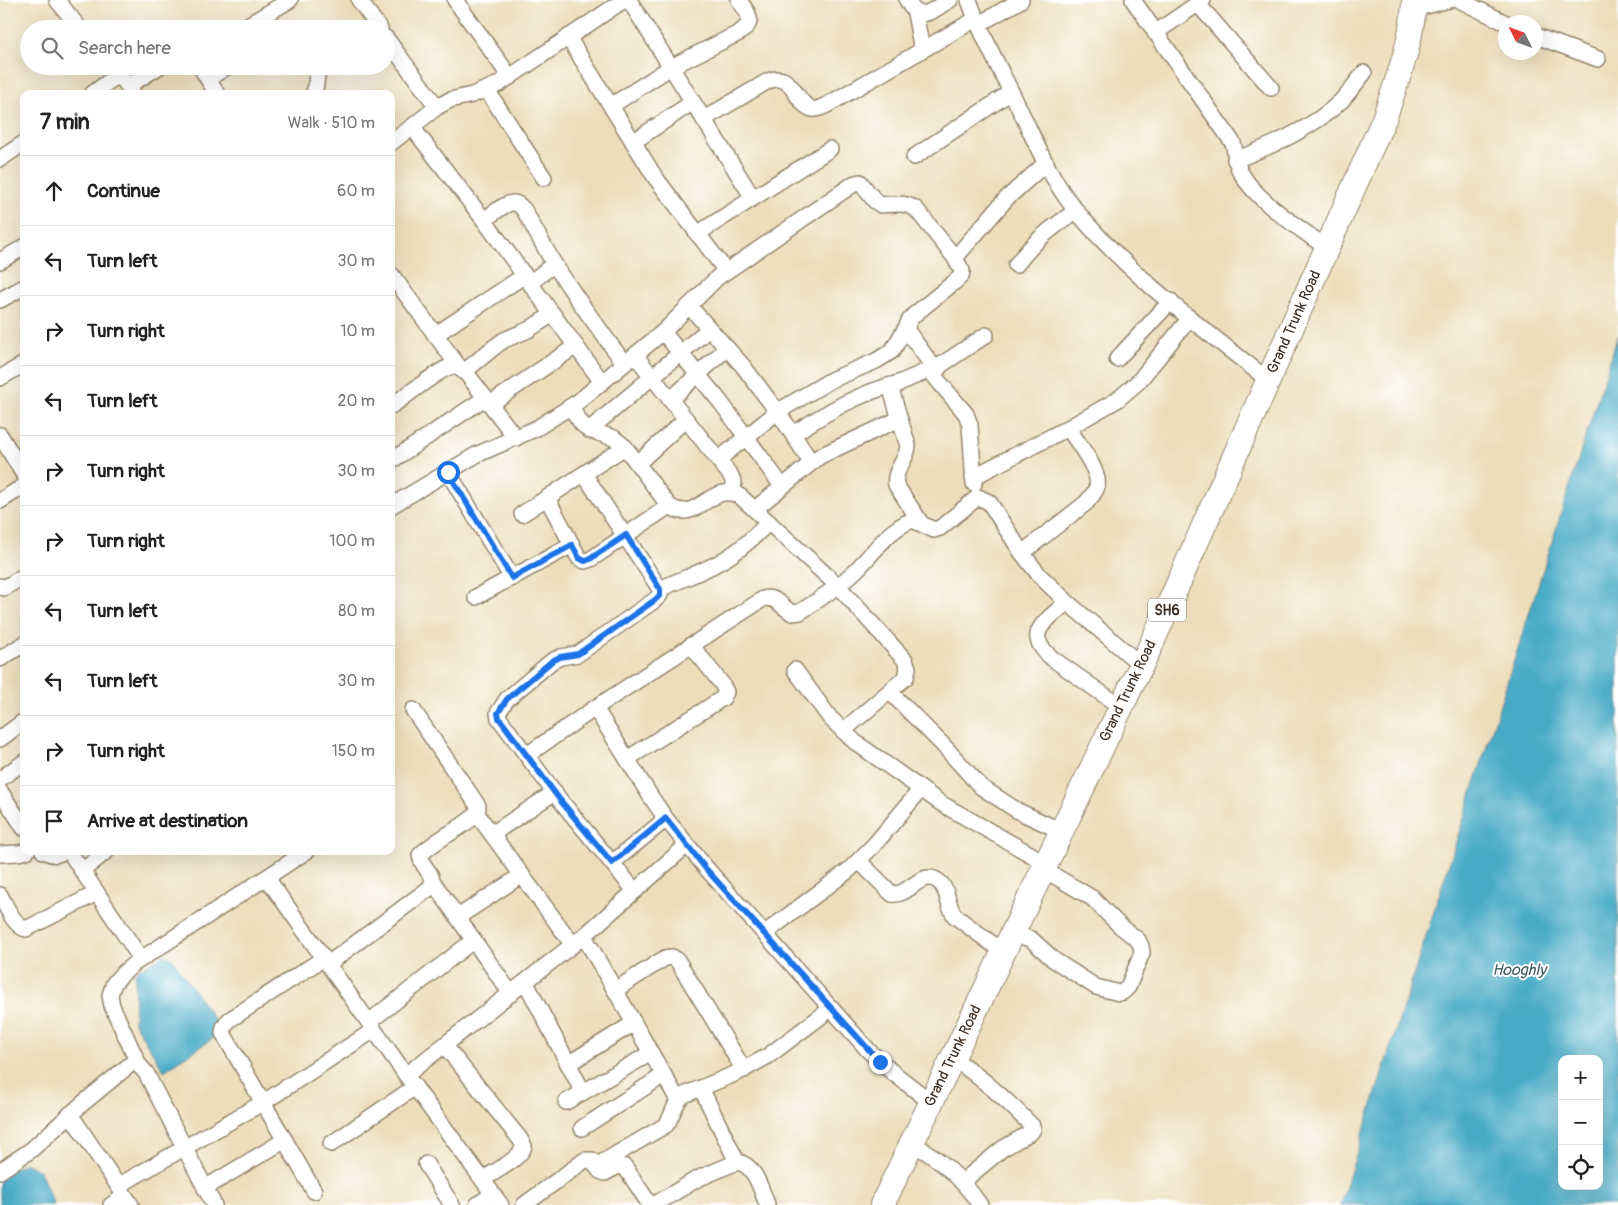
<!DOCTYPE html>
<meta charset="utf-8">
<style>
:root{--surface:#fff;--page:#f2f2f2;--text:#222;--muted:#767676;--line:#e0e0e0}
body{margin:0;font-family:Pangolin,sans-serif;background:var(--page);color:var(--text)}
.controls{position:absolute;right:15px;bottom:15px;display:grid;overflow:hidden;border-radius:10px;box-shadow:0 5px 20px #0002}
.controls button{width:45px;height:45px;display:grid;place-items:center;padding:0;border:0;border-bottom:1px solid var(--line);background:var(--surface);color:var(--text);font:25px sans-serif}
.compass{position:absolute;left:1498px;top:15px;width:45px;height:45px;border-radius:50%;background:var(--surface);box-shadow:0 5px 20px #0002;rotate:312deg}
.stop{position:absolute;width:15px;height:15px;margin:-11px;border:4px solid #1a73e8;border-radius:50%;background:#fff}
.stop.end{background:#1a73e8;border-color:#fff;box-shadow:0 1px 5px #0008}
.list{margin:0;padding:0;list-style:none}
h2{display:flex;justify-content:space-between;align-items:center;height:65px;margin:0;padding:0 20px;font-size:21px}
h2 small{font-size:16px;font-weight:400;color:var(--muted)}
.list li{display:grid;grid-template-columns:32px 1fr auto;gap:15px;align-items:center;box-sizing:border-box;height:70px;padding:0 20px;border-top:1px solid var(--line)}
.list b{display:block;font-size:19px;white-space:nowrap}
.list em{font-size:16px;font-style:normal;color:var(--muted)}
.icon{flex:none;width:28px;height:28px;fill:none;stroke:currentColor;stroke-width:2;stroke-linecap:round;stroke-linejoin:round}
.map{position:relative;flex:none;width:1618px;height:1205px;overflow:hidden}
.search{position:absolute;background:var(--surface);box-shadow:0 5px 20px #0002;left:20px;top:20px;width:375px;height:55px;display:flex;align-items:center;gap:12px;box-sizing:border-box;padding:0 18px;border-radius:28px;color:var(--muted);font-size:19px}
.panel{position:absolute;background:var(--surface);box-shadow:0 5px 20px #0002;left:20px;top:90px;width:375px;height:765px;border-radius:10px}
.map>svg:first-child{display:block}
.water{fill:#46aac6;stroke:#406a72;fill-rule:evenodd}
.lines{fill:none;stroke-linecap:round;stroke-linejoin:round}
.minor-casing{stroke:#94846c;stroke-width:18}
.primary-casing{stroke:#94846c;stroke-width:26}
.minor{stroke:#fff;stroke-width:15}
.primary{stroke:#fff;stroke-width:24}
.route{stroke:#1a73e8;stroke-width:6}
.labels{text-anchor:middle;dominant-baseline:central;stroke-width:4;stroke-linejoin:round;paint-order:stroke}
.shield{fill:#fff;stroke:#766a62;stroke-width:1}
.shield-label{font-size:14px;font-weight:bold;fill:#3b2a1e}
.street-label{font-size:15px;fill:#3b2a1e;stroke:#fff}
.water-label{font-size:16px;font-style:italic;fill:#3f5d61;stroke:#fff}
</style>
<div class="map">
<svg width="1618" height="1205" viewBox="0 0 1618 1205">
<rect width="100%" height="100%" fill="#fff"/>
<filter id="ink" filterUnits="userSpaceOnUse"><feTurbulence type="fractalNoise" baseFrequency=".02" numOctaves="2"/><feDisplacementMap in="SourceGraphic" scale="10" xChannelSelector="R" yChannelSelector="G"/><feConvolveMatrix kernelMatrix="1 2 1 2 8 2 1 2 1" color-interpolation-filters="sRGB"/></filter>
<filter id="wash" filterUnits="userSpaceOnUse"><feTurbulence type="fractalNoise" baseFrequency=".0096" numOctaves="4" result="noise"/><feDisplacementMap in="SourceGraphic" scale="20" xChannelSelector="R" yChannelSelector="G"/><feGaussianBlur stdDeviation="1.12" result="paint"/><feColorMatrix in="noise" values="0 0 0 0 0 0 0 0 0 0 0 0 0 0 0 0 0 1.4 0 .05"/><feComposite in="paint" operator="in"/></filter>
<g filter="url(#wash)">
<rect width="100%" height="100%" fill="#eddebb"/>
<g class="water">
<path d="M1618,335V1205H1340ZM1562,1059H1599V1186H1562Z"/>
<polygon points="163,955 172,958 220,1028 215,1037 164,1071 134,1023 135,972"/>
<polygon points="25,1163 40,1171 54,1205 0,1205 0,1176"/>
</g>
</g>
<g filter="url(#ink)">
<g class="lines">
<g class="minor-casing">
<g id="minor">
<polyline points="57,0 80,29"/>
<polyline points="359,0 380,29"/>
<polyline points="455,0 510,77"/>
<polyline points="629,0 753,198"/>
<path d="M907,0C919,25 932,10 950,0"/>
<path d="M969,0C982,38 1003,74 1020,110C1037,145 1052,183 1078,213C1130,276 1204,329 1268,380"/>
<path d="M1133,0L1233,143C1236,153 1235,163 1241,173C1257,202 1300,228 1327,248"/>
<polyline points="1459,0 1506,23"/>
<polyline points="1198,4 1271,88"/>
<polyline points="1414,9 1449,0"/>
<polyline points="915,13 922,50"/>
<polyline points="979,24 1021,0"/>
<polyline points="241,29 290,0"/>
<polyline points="1155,33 1203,0"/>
<polyline points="1536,36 1598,59"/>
<polyline points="568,37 655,177 726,271"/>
<polyline points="386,38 437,107"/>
<polyline points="113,66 133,93"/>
<polyline points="200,66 217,94"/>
<polyline points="208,79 228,66"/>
<polyline points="128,86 160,66"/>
<polyline points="487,90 544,178"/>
<polyline points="92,94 119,74"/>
<path d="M313,94C319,84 313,74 322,66"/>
<path d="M611,106L671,67L739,33C757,21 748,14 739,0"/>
<path d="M704,119L768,81C795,71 793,103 812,109C817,110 822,107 827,105L976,19"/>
<polyline points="412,127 484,220 602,382"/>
<polyline points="633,142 693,102"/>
<polyline points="391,143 437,107 450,100 472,95 499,84 624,0"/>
<polyline points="914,157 1011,92"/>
<polyline points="0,159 24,143"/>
<path d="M1235,160C1271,146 1314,128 1342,100C1350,91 1357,82 1364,73"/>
<path d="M484,220C491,215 506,202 514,203C518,203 521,207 524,210L554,264L581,304L624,363"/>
<polyline points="697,234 830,149"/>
<polyline points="955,258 1006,199 1046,163"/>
<polyline points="0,261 24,247"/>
<path d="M1016,265C1035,240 1050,229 1076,211"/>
<polyline points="391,274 459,367"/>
<polyline points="530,283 554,264"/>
<polyline points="0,300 24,287"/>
<polyline points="689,306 743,366 782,418 811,462"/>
<polyline points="663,332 722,404 782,486"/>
<polyline points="435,335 525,275"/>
<polyline points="635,355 731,476 734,483 733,492"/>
<polyline points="1117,359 1171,301"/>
<polyline points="464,372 493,348 504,340 528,330 553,314"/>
<polyline points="0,378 24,364"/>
<polyline points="670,400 727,348"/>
<polyline points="490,404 576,346"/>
<path d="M391,406C404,398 438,370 450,367C457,365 462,370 467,374L516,438"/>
<path d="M570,407L582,424L589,430L614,438L625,447L669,506C698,526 711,479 741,497L837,585L905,660L908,668L906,677L843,731"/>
<polyline points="589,430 709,329"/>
<path d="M793,434C827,412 859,393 899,383"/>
<polyline points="0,435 24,475"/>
<polyline points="718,460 777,412 831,380 876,361 892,351 907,326"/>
<polyline points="391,461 485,398"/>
<polyline points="638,463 686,419"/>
<polyline points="448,472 512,578"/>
<polyline points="584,474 660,589 660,595 655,600 578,654 561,657 552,661 507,699 498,713 499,718 560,800 635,891"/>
<polyline points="973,477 1068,428 1117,400 1138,382 1190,318"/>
<polyline points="974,484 970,425 966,414 935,377 936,372 941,365 986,335"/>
<polyline points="547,498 579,558 585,561 591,559 669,506"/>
<polyline points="0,501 24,486"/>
<path d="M391,506L476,455L537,428L579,401L663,332L718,277L855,183L860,182L875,201L881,205C895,204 905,202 916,209L955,258L962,271L961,276L957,280L915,314C909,320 906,323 908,332L934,368"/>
<polyline points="755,509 820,456 899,419"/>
<polyline points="522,514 625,447"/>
<path d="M921,523L896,485C893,470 907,461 908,446L892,393L893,388L899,383L941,365"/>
<path d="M1022,553L1086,503C1090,498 1096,492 1097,486C1101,472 1076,440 1068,428"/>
<polyline points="0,586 4,588 24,576"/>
<path d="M660,589C683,578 710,570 731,555C745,546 757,534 769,522"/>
<polyline points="476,597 572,545"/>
<path d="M1067,602C1046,622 1021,633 1053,659L1121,707"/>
<polyline points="0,659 24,644"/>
<polyline points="795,670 830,718 855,742 942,804 1046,863"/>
<polyline points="890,692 942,744 981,787 1018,811 1061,831"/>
<polyline points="595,708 651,797 666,819 707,869 869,1051 892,1072 931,1102"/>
<polyline points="0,739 24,721"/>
<path d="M527,755L595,708L763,599C775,595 782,607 792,613L800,612C817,601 839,586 853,573C873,555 887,529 913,520L934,530L940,528L978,497L989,502L1022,553L1040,576L1067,602L1141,665"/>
<polyline points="627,759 723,698 726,692 722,684 691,645"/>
<polyline points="0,779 24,762"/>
<polyline points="0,791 24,828"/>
<polyline points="477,814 573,945"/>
<polyline points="492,834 555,792"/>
<path d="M43,851C52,854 55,857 64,851"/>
<polyline points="69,851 141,959"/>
<polyline points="0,854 18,853 27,851"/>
<path d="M859,861L892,894C909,897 920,869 938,881C950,890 946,905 955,916L1003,952"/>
<polyline points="612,863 666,819"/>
<polyline points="82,871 107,851"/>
<polyline points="267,878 406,1075 501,1205"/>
<polyline points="433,882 511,994"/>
<path d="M0,895C6,906 14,926 26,929L97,893"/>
<polyline points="458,917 522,875"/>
<polyline points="765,933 849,870 875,844 921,789"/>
<polyline points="1012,934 1031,939 1054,960 1096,987 1119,993 1123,992 1128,987 1142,953 1141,946 1138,940 1119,925 1092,898 1043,869"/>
<polyline points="584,936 678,1100"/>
<path d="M328,964L431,887C436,873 421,868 420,855C437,838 460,830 477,814L478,806L472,797L413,710"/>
<polyline points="526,983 583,1092"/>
<polyline points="615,990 665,958 672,957 677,960 744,1070"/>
<polyline points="369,1022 474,940"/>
<path d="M445,1046L520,1139L524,1146C521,1159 494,1172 483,1179"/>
<path d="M953,1058C982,1078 1007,1100 1032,1126L1033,1129L1031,1132L1002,1149L962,1182"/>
<polyline points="568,1064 634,1023"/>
<polyline points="139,1065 112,1006 110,995 114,983 121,975 135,963 307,851"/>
<polyline points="406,1075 584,936 687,845"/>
<polyline points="701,1088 737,1162"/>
<polyline points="566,1102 651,1053"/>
<polyline points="70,1114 131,1205"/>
<polyline points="582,1128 664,1075"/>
<path d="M912,1143C941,1160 961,1177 980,1205"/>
<polyline points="331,1144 415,1087"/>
<polyline points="426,1164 452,1205"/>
<path d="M596,1166L666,1125C674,1115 673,1103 684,1095L737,1073L768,1056L832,1008"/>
<polyline points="0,1171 31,1150 82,1104 132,1063 139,1065 146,1073 214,1205"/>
<polyline points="118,1186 264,1102 374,1030"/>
<polyline points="205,1188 285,1140"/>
<polyline points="314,1191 223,1033 224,1027 229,1020 324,958"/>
<polyline points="111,1205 125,1196"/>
<polyline points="477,1205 493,1194"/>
<polyline points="524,1205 585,1160 592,1160 600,1171 605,1173 618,1166 625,1167 650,1205"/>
<path d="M654,1205L697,1179L737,1162C755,1164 761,1190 767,1204"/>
</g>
</g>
<g class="primary-casing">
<path id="primary" d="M882,1205L1151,645L1384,119C1397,80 1413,41 1414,0"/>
</g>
<use href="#minor" class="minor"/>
<use href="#primary" class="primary"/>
</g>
</g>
<g class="lines" filter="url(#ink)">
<polyline class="route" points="448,472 512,578 572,545 579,558 585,561 590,559 626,535 660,589 660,595 655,600 578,654 560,657 552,661 507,699 498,713 499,718 560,800 612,863 666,818 706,869 880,1062"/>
</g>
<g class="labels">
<rect class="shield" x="1148" y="598.5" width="38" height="23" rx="4"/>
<g class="shield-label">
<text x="1167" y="610">SH6</text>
</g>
<g class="street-label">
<text transform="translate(1294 322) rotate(-66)">Grand Trunk Road</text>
<text transform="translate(1128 691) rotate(-64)">Grand Trunk Road</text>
<text transform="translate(953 1056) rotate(-64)">Grand Trunk Road</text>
</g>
<g class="water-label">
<text x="1519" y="970">Hooghly</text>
</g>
</g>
</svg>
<div class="controls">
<button>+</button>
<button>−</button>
<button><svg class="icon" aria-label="locate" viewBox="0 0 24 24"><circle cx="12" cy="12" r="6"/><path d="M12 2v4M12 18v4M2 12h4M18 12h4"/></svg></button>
</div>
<svg class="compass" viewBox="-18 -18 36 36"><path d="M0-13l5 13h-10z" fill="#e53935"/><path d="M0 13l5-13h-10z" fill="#767676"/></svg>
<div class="stop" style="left:448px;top:472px"></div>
<div class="stop end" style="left:880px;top:1062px"></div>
<div class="search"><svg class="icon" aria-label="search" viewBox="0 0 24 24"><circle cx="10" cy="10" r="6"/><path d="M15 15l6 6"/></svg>Search here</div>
<section class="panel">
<h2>7 min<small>Walk · 510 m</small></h2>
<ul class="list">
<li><svg class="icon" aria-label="ahead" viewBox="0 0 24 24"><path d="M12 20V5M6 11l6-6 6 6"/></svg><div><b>Continue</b></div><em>60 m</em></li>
<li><svg class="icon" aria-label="left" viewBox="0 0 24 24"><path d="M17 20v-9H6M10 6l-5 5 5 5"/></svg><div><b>Turn left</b></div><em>30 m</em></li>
<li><svg class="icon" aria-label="right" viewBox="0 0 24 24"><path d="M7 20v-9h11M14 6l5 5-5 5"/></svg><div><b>Turn right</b></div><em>10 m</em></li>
<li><svg class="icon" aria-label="left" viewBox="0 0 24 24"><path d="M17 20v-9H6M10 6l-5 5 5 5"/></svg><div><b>Turn left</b></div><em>20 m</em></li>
<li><svg class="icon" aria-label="right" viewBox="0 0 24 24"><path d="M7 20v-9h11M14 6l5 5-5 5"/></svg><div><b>Turn right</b></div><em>30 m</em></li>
<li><svg class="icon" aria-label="right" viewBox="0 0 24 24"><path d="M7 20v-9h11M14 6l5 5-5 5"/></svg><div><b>Turn right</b></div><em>100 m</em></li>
<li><svg class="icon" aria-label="left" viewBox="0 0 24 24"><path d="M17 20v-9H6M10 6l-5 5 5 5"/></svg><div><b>Turn left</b></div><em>80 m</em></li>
<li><svg class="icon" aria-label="left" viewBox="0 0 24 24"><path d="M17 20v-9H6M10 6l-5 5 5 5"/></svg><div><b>Turn left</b></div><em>30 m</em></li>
<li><svg class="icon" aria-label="right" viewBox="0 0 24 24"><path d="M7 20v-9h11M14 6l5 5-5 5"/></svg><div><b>Turn right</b></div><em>150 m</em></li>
<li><svg class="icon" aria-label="arrive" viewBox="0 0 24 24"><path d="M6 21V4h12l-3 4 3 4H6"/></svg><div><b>Arrive at destination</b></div></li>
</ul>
</section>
</div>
